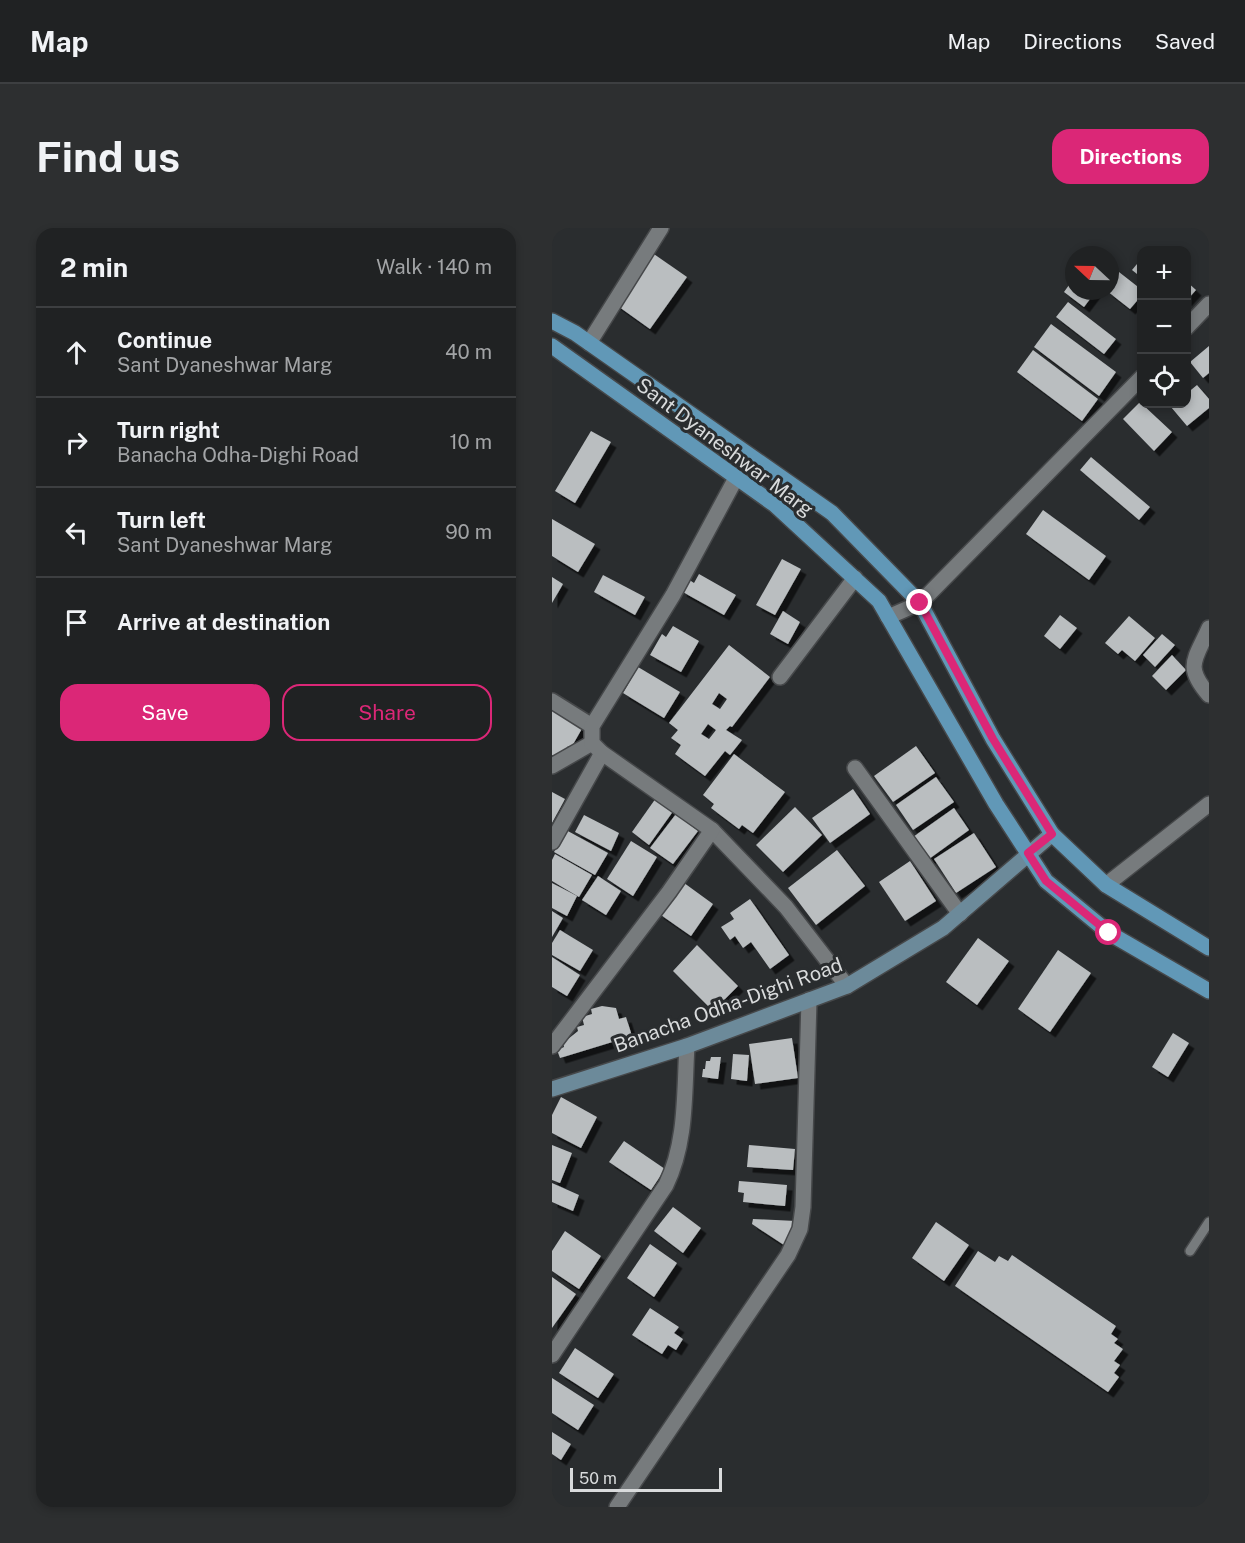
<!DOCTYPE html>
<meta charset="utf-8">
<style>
:root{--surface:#202223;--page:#2d2f30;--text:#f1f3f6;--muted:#a2a4a6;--line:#3d3f41;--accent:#db2777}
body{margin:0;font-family:"Public Sans",sans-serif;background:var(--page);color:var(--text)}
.controls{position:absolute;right:18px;top:18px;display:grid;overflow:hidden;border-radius:12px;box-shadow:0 3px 9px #0003}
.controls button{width:54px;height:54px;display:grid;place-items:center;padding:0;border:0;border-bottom:2px solid var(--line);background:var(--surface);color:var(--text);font:30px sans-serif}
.compass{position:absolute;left:513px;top:18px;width:54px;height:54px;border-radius:50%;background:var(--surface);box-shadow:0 3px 9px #0003;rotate:292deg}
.scale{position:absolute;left:18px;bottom:15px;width:152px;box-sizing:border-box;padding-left:6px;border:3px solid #d9dbdc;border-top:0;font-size:16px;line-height:21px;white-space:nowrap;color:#d9dbdc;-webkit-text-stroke:4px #2a2d2f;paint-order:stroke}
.stop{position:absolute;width:18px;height:18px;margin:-14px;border:4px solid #db2777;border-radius:50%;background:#fff}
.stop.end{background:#db2777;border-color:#fff;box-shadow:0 2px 6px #0008}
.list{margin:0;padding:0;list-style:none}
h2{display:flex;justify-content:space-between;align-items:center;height:78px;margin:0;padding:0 24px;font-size:26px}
h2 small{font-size:20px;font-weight:400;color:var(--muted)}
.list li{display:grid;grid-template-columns:39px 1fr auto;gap:18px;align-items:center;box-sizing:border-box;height:90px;padding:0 24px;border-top:2px solid var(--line)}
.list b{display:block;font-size:22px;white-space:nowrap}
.list p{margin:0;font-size:20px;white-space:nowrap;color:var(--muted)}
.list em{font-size:20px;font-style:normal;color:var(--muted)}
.actions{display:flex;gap:12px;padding:18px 24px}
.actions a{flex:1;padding:14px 0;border:2px solid var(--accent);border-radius:18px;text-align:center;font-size:21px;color:var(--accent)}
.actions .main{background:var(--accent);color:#fff}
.icon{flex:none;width:33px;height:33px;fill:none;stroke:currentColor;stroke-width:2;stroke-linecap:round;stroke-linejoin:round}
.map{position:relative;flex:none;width:657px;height:1279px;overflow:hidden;border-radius:18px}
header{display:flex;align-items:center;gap:36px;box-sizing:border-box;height:84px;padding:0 30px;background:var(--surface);border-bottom:2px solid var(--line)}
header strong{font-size:28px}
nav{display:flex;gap:33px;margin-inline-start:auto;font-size:21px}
.intro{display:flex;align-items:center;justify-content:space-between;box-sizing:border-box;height:144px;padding:0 36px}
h1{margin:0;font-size:42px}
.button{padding:15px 27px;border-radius:18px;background:var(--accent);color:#fff;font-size:21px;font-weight:700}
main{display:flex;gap:36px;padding:0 36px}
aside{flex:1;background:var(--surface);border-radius:18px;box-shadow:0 3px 9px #0003}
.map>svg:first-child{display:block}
.building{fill:#babec0;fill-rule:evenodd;filter:url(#shadow)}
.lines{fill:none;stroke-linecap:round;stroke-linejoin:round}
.lane-casing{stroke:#46484a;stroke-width:12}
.street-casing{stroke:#46484a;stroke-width:18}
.secondary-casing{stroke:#46484a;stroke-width:18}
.primary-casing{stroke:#46484a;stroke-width:18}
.lane{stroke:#777b7d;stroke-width:9}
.street{stroke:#777b7d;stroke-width:15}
.secondary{stroke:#6c8a9a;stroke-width:15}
.primary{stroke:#6198b7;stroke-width:15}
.route{stroke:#db2777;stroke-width:8}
.labels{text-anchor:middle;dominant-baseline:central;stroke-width:6;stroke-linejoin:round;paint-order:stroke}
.street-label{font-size:20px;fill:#d9dbdc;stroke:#2a2d2f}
</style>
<header>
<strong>Map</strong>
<nav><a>Map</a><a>Directions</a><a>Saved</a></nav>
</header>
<div class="intro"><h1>Find us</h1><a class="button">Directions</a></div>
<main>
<aside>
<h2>2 min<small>Walk · 140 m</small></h2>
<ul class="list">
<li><svg class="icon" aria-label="ahead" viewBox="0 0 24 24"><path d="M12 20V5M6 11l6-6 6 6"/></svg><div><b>Continue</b><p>Sant Dyaneshwar Marg</p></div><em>40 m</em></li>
<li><svg class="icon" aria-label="right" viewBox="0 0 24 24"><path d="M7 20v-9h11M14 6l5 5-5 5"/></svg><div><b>Turn right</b><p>Banacha Odha-Dighi Road</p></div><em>10 m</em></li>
<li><svg class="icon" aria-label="left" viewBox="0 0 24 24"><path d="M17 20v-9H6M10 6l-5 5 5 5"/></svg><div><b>Turn left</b><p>Sant Dyaneshwar Marg</p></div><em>90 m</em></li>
<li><svg class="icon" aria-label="arrive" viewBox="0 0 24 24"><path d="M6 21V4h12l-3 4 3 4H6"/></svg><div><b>Arrive at destination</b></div></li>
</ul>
<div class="actions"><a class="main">Save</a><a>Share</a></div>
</aside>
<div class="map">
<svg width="657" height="1279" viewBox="0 0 657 1279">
<defs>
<filter id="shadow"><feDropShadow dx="5.5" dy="5.5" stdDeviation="0" flood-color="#0009"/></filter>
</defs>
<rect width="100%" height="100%" fill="#2a2d2f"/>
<g class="building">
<polygon points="99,24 135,49 98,101 63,76"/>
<polygon points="590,30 590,50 580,42"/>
<polygon points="567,44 590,62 590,67 578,81 555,63 558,63 558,56"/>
<polygon points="522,50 522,63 544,63 532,79 512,64"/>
<polygon points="634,53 644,62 634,73"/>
<polygon points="516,74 564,111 552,126 504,89"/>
<polygon points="499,96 564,144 547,168 482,119"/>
<polygon points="657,118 657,145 651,150 638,134"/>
<polygon points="481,122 546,171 530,193 465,144"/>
<polygon points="645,157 657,171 657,180 635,198 619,179 623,176 634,176 634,166"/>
<polygon points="590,172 590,176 620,204 602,223 571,191"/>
<polygon points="39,203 59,214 23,275 3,263"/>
<polygon points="539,229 598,279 587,292 528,242"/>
<polygon points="491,282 554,328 537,352 474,306"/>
<polygon points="0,291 43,316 26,344 0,328"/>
<polygon points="230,331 249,341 223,387 204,377"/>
<polygon points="147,346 184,367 172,387 129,363 136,351 142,355"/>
<polygon points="51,347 93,369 83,387 42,364"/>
<polygon points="0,349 11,356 0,375"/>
<polygon points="231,383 248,394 236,416 218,406"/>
<polygon points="508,387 525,400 508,421 492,408"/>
<polygon points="577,388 603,410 583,433 570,422 566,426 553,415"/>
<polygon points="121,398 147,413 129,444 98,427 110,406 114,409"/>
<polygon points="610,406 623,417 603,439 591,427"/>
<path d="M177,417L218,449L180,499L178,498L174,502L190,512L178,527L173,523L153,548L123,526L129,517L119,510L126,502L117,495ZM167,465L175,471L168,481L160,476ZM156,496L164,502L157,511L149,506Z"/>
<polygon points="620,427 634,442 614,462 600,448"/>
<polygon points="86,439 128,464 112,490 71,465"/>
<polygon points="0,478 32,497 19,520 16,518 10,528 5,525 3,529 0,527"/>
<polygon points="364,518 383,545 341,574 322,548"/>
<polygon points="182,526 233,564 201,605 190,597 187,601 159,580 162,576 151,567"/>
<polygon points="384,549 402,574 361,602 344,577"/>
<polygon points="301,561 318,586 278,615 260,590"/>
<polygon points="0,564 13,571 0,595"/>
<polygon points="104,570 122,582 97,617 80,604"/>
<polygon points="243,579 270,607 231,644 204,617"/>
<polygon points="402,580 417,602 377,631 361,609"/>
<polygon points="124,586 146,603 121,636 98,620"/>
<polygon points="32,587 67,605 59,623 23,604"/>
<polygon points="14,602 56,625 43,647 2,624"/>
<polygon points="422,605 444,639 404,665 382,631"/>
<polygon points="79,613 105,629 81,668 55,651"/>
<polygon points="285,622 313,658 264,697 236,660"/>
<polygon points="3,626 40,647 27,669 0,653 0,632"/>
<polygon points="358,633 384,673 353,693 327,654"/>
<polygon points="46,648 69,663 54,687 30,672"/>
<polygon points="128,652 161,676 139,708 106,685"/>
<polygon points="0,655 25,668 15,688 0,680"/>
<polygon points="198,671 237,727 218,741 199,714 191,720 183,708 178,712 169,699 182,691 178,685"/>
<polygon points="0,683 11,690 0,709"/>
<polygon points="8,702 41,722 28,743 0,727 0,715"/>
<polygon points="426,710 457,733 425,777 394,754"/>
<polygon points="145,717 186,758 171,773 167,769 157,779 121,743"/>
<polygon points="506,722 539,745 498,804 466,781"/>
<polygon points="0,729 28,747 15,768 0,759"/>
<polygon points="50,778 64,780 67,791 74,789 80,808 8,830 5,822 12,819 11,815 26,803 25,799 32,797 30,789 40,786 39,781"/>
<polygon points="621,805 637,815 616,849 600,839"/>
<polygon points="240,810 246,850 203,856 197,816"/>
<polygon points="181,826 197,827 195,853 179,851"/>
<polygon points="159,829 169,829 166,851 150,849 151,841 153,841 154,833 158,833"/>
<polygon points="9,869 45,889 29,920 0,905 0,887"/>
<polygon points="72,913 113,941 99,962 57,934"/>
<polygon points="0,917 20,925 8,955 0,952"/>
<polygon points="197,917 243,921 241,942 195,939"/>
<polygon points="187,953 235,957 233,978 191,974 192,965 186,964"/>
<polygon points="0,955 27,967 21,983 0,974"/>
<polygon points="121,979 149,1000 131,1025 102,1003"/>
<polygon points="201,991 244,993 235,1019 200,996"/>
<polygon points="384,994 417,1017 392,1053 360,1030"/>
<polygon points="13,1003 49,1028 27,1061 0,1043 0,1023"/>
<polygon points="98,1016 125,1035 102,1069 75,1050"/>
<polygon points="426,1023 443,1034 447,1028 456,1033 460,1027 564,1098 559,1106 566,1111 562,1115 571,1121 562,1133 568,1137 562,1145 567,1149 556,1164 403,1058"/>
<polygon points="0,1049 24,1066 0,1100"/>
<polygon points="98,1080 127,1099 122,1105 131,1111 124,1122 116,1117 110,1126 80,1107"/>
<polygon points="23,1120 62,1146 46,1170 7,1145"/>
<polygon points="0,1150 42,1177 26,1202 0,1185"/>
<polygon points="0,1204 19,1216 9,1232 0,1226"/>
</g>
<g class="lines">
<g class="lane-casing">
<polyline id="lane" points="638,1023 657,994"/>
</g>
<g class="street-casing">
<g id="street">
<polyline points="634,100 657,76"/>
<polyline points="37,115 109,0"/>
<polyline points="336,389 368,375 590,149"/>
<path d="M657,400C643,432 632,438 657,467"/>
<polyline points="228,449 303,350"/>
<polyline points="0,473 40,498"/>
<polyline points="0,538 40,515"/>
<polyline points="303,540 408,686"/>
<polyline points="160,602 234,679 295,758"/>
<polyline points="0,614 50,525"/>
<polyline points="554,657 657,576"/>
<polyline points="0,818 117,664 160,602 50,525 40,515 40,498 121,367 184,250"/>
<path d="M0,1127L114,957C135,914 132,865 135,818"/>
<polyline points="65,1279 236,1027 248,1001 251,979 257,772"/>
</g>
</g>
<g class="secondary-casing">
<polyline id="secondary" points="0,861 135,818 295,758 391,700 500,606"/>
</g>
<g class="primary-casing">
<g id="primary">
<polyline points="0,93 23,105 280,285 368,375 441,511 500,606 554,657 657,720"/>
<polyline points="0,118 223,277 327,373 444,576 494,653 557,705 657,763"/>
</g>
</g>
<use href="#lane" class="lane"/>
<use href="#street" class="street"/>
<use href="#secondary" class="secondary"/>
<use href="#primary" class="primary"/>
</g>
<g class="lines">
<polyline class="route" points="368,375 441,511 500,606 476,625 494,653 557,705"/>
</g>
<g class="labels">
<g class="street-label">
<text transform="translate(173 219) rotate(37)">Sant Dyaneshwar Marg</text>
<text transform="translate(176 777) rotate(-20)">Banacha Odha-Dighi Road</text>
</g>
</g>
</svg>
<div class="controls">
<button>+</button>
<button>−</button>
<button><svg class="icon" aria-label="locate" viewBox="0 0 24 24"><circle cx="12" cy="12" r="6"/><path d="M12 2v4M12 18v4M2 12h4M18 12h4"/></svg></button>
</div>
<svg class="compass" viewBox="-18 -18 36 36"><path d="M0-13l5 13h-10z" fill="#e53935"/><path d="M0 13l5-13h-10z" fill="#a2a4a6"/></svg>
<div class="scale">50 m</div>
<div class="stop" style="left:557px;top:705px"></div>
<div class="stop end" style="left:368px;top:375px"></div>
</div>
</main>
